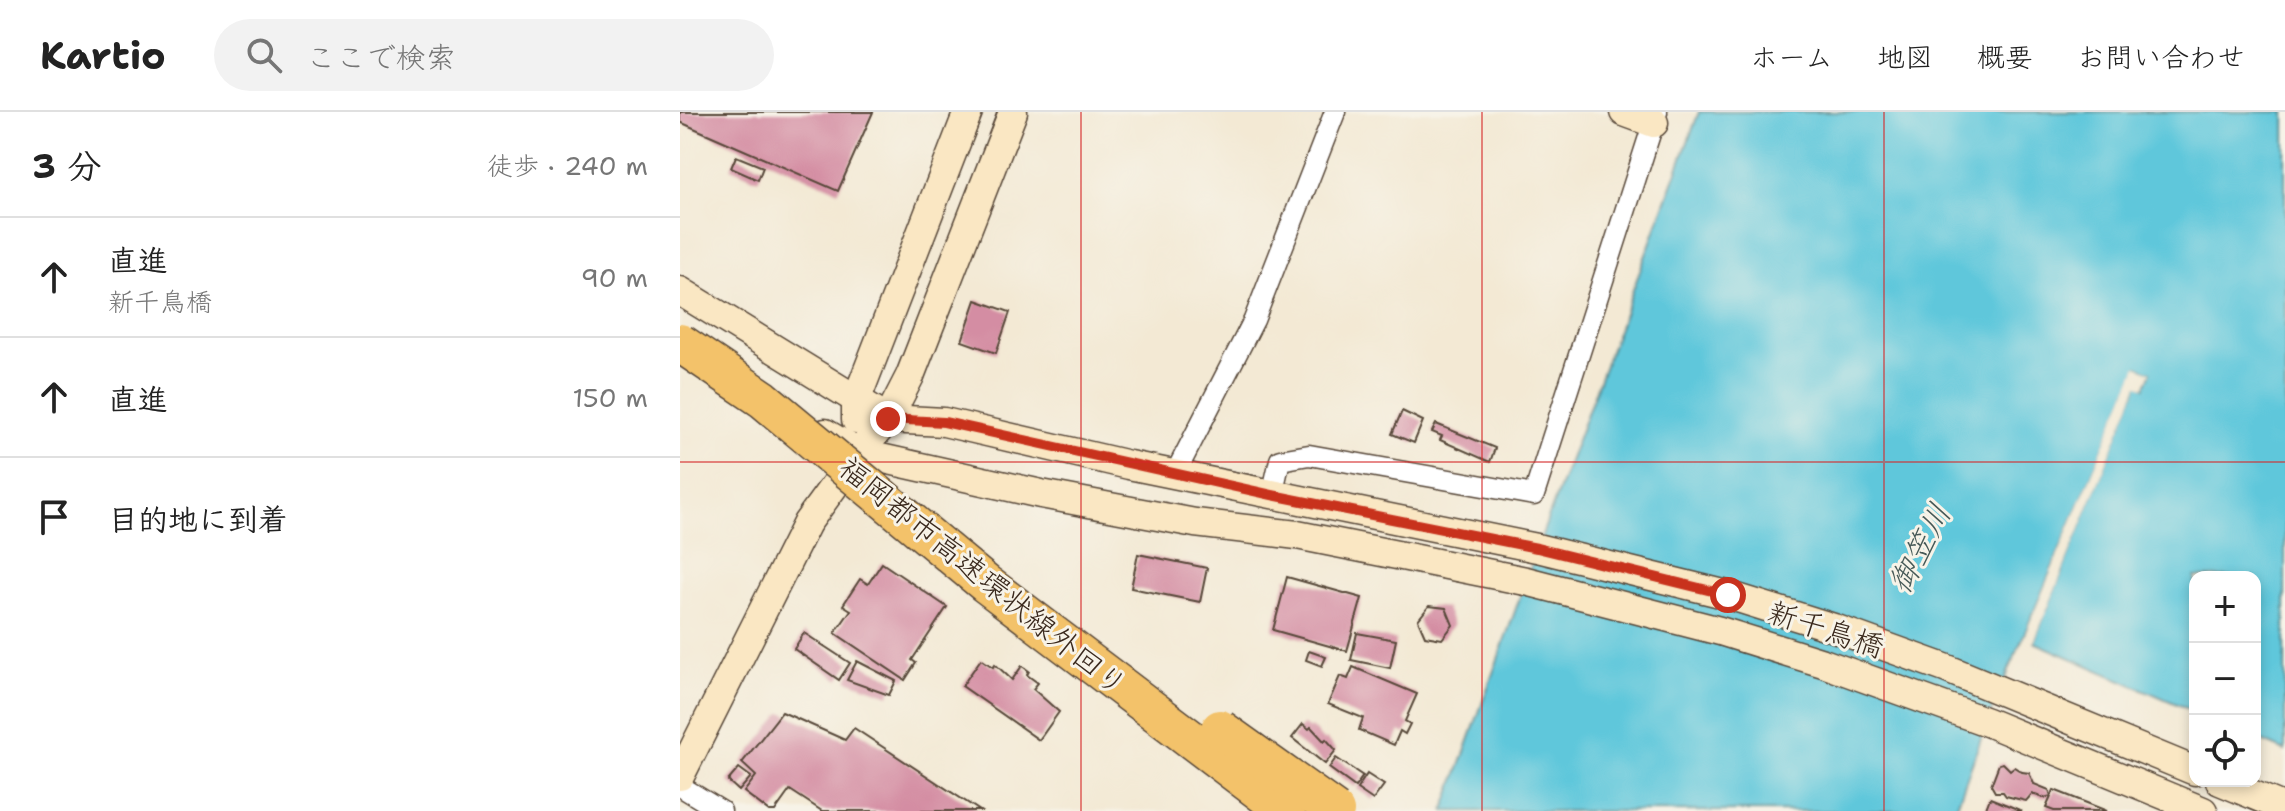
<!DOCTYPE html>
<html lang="ja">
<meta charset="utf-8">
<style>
:root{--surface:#fff;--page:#f2f2f2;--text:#222;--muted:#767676;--line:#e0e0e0}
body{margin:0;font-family:"Shantell Sans","Klee One",sans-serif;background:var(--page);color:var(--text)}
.controls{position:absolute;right:24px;bottom:24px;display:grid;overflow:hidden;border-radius:16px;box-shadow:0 4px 12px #0003}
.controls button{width:72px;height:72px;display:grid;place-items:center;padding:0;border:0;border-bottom:2px solid var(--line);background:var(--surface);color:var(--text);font:40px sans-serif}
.stop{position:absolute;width:24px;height:24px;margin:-18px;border:6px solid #c8321e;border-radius:50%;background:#fff}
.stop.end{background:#c8321e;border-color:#fff;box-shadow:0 2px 8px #0008}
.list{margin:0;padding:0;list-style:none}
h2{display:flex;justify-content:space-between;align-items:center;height:104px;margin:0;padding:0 32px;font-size:34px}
h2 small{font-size:26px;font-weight:400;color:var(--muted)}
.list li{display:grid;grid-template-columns:52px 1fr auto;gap:24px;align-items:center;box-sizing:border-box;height:120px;padding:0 32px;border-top:2px solid var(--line)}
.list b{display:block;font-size:30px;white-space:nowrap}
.list p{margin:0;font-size:26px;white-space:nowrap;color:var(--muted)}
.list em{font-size:26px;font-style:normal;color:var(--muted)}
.icon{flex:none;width:44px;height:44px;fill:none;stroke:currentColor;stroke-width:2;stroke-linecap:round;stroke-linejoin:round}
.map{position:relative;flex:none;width:1605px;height:699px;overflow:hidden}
header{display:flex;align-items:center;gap:48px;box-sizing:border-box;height:112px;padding:0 40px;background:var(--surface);border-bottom:2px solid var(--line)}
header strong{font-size:38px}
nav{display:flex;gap:44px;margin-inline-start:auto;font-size:28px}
.search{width:560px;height:72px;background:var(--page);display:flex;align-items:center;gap:20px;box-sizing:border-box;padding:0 28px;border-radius:44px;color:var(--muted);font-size:30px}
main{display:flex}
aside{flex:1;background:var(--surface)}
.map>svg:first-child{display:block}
.water{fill:#5ec7db;stroke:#4c787c;stroke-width:2}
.pier{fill:#f3e9d4}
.building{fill:#d48da3}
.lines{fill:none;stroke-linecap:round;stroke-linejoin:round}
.street-casing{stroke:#574739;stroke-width:23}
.secondary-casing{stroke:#574739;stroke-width:31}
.street{stroke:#fff;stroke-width:20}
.secondary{stroke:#fae7c3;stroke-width:28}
.highway-bridge-casing{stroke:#574739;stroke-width:41;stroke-linecap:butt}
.highway-bridge{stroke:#f3c26a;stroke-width:38}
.route{stroke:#c8321e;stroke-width:10}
.grid{fill:none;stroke:#d62828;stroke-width:2;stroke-opacity:0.55}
.labels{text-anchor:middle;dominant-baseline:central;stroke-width:6;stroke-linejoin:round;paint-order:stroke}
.street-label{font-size:30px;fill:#3b2a1e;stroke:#f7f3e8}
.water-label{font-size:32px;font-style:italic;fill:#465957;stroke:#f7f3e8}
</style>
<header>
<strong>Kartio</strong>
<div class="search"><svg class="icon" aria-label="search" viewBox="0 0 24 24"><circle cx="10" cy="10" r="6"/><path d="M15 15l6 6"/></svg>ここで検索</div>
<nav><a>ホーム</a><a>地図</a><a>概要</a><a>お問い合わせ</a></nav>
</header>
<main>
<aside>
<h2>3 分<small>徒歩 · 240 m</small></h2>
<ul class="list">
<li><svg class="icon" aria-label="ahead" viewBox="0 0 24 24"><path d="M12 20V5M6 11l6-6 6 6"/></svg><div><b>直進</b><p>新千鳥橋</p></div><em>90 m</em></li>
<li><svg class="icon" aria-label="ahead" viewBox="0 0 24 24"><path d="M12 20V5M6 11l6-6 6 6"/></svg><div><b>直進</b></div><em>150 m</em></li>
<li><svg class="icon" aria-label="arrive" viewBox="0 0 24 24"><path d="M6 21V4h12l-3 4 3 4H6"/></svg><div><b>目的地に到着</b></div></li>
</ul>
</aside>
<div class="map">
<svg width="1605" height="699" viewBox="0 0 1605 699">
<rect width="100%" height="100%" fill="#f7f3e8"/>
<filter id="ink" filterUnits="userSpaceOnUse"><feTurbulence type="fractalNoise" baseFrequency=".0125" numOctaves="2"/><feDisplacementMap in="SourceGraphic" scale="16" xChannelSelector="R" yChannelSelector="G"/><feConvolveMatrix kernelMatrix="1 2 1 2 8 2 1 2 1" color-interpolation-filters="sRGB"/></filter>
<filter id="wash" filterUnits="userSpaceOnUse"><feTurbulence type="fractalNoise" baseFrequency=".006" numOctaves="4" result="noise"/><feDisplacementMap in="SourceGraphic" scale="32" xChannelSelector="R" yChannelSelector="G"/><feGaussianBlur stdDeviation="1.8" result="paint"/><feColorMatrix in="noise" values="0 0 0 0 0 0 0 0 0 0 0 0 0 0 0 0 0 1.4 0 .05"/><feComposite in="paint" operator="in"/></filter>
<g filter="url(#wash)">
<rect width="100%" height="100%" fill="#f3e9d4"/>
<polygon class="water" points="1019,0 1605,0 1605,639 1575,626 1575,465 1515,465 1515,600 1354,530 1458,272 1465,275 1471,260 1458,254 1307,610 1275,699 764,699 867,409"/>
<polygon class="pier" points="1457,254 1471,260 1464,275 1458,273 1354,530 1350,528 1442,301 1347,528 1343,527"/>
<g id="blocks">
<g class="building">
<polygon points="0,0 193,0 158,79 0,10"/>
<polygon points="56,44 83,55 78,68 51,56"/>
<polygon points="296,188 330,200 316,241 282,229"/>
<polygon points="722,299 743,309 734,331 712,322"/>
<polygon points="756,312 815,336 810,350 760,328 762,324 752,320"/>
<polygon points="458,442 527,456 520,490 451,476"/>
<polygon points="202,451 267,495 232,548 236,551 225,568 155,521 171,498 163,493 180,467 188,472"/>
<polygon points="607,465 682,486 667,539 593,518"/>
<polygon points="749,494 766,496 773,513 762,527 745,524 738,508"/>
<polygon points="124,521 170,551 159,568 114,537"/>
<polygon points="677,521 716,528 710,556 671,548"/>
<polygon points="629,539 646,545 642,554 626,548"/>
<polygon points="301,547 313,555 315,552 332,568 342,554 349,559 347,563 358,571 353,577 379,600 359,628 282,574"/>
<polygon points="177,549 216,569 209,583 167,568"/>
<polygon points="673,555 737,582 725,609 730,612 725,622 720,619 714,633 679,618 683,606 648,592 660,564 668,567"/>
<polygon points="102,600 165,628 174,616 300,699 142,699 110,678 95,699 89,699 64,680 76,664 62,651"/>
<polygon points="623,612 629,617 631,615 644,629 646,627 656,638 645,652 612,626"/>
<polygon points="656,646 683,664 675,675 649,656"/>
<polygon points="1323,651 1330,658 1334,655 1342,660 1349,661 1354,672 1369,678 1371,684 1364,686 1352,682 1346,689 1326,684 1323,680 1315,680 1311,673 1319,652"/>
<polygon points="59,656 71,665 59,679 48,669"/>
<polygon points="687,662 704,673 693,688 677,677"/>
<polygon points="1374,678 1427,699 1374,699 1366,696"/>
<polygon points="1310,686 1342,699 1305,699"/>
</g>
</g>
</g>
<g filter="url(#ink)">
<use href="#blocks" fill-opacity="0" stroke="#574739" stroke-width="2"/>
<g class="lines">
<g class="street-casing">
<g id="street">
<polyline points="495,362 574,208 655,0"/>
<polyline points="592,383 600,348 629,343 854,383 977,0"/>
<polyline points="0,674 41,699"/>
</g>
</g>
<g class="secondary-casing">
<g id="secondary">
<polyline points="944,0 974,11"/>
<polyline points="0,179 208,307 264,310 449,353 857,436 1048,483 1154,516 1265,556 1515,659"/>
<polyline points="176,308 176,289 288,0"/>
<polyline points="145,321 178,341 361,382 515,411 617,423 732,446 846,469 1040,519 1143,551 1307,610 1523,699"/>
<polyline points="0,664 127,411 178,341 208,307 230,264 333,0"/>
<polyline points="1540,669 1605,696"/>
</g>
</g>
<use href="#street" class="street"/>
<use href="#secondary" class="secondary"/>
<g class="highway-bridge-casing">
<g id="highway-bridge">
<polyline points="0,231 83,287 306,472 606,699"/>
<polyline points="540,617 655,699"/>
</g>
</g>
<use href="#highway-bridge" class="highway-bridge"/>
</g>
</g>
<g class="lines" filter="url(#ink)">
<polyline class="route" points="208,307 264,310 592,383 857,436 1048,483"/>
</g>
<path class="grid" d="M401,0V699M802,0V699M1204,0V699M0,350H1605"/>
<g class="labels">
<g class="street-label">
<text transform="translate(303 464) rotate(39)">福岡都市高速環状線外回り</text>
<text transform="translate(1146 517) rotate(18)">新千鳥橋</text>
</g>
<g class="water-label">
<text transform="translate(1239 436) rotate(-62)">御笠川</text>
</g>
</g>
</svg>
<div class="controls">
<button>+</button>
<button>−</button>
<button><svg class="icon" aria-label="locate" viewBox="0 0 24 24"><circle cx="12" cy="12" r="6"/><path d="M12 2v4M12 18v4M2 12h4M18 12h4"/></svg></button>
</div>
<div class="stop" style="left:1048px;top:483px"></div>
<div class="stop end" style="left:208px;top:307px"></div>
</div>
</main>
